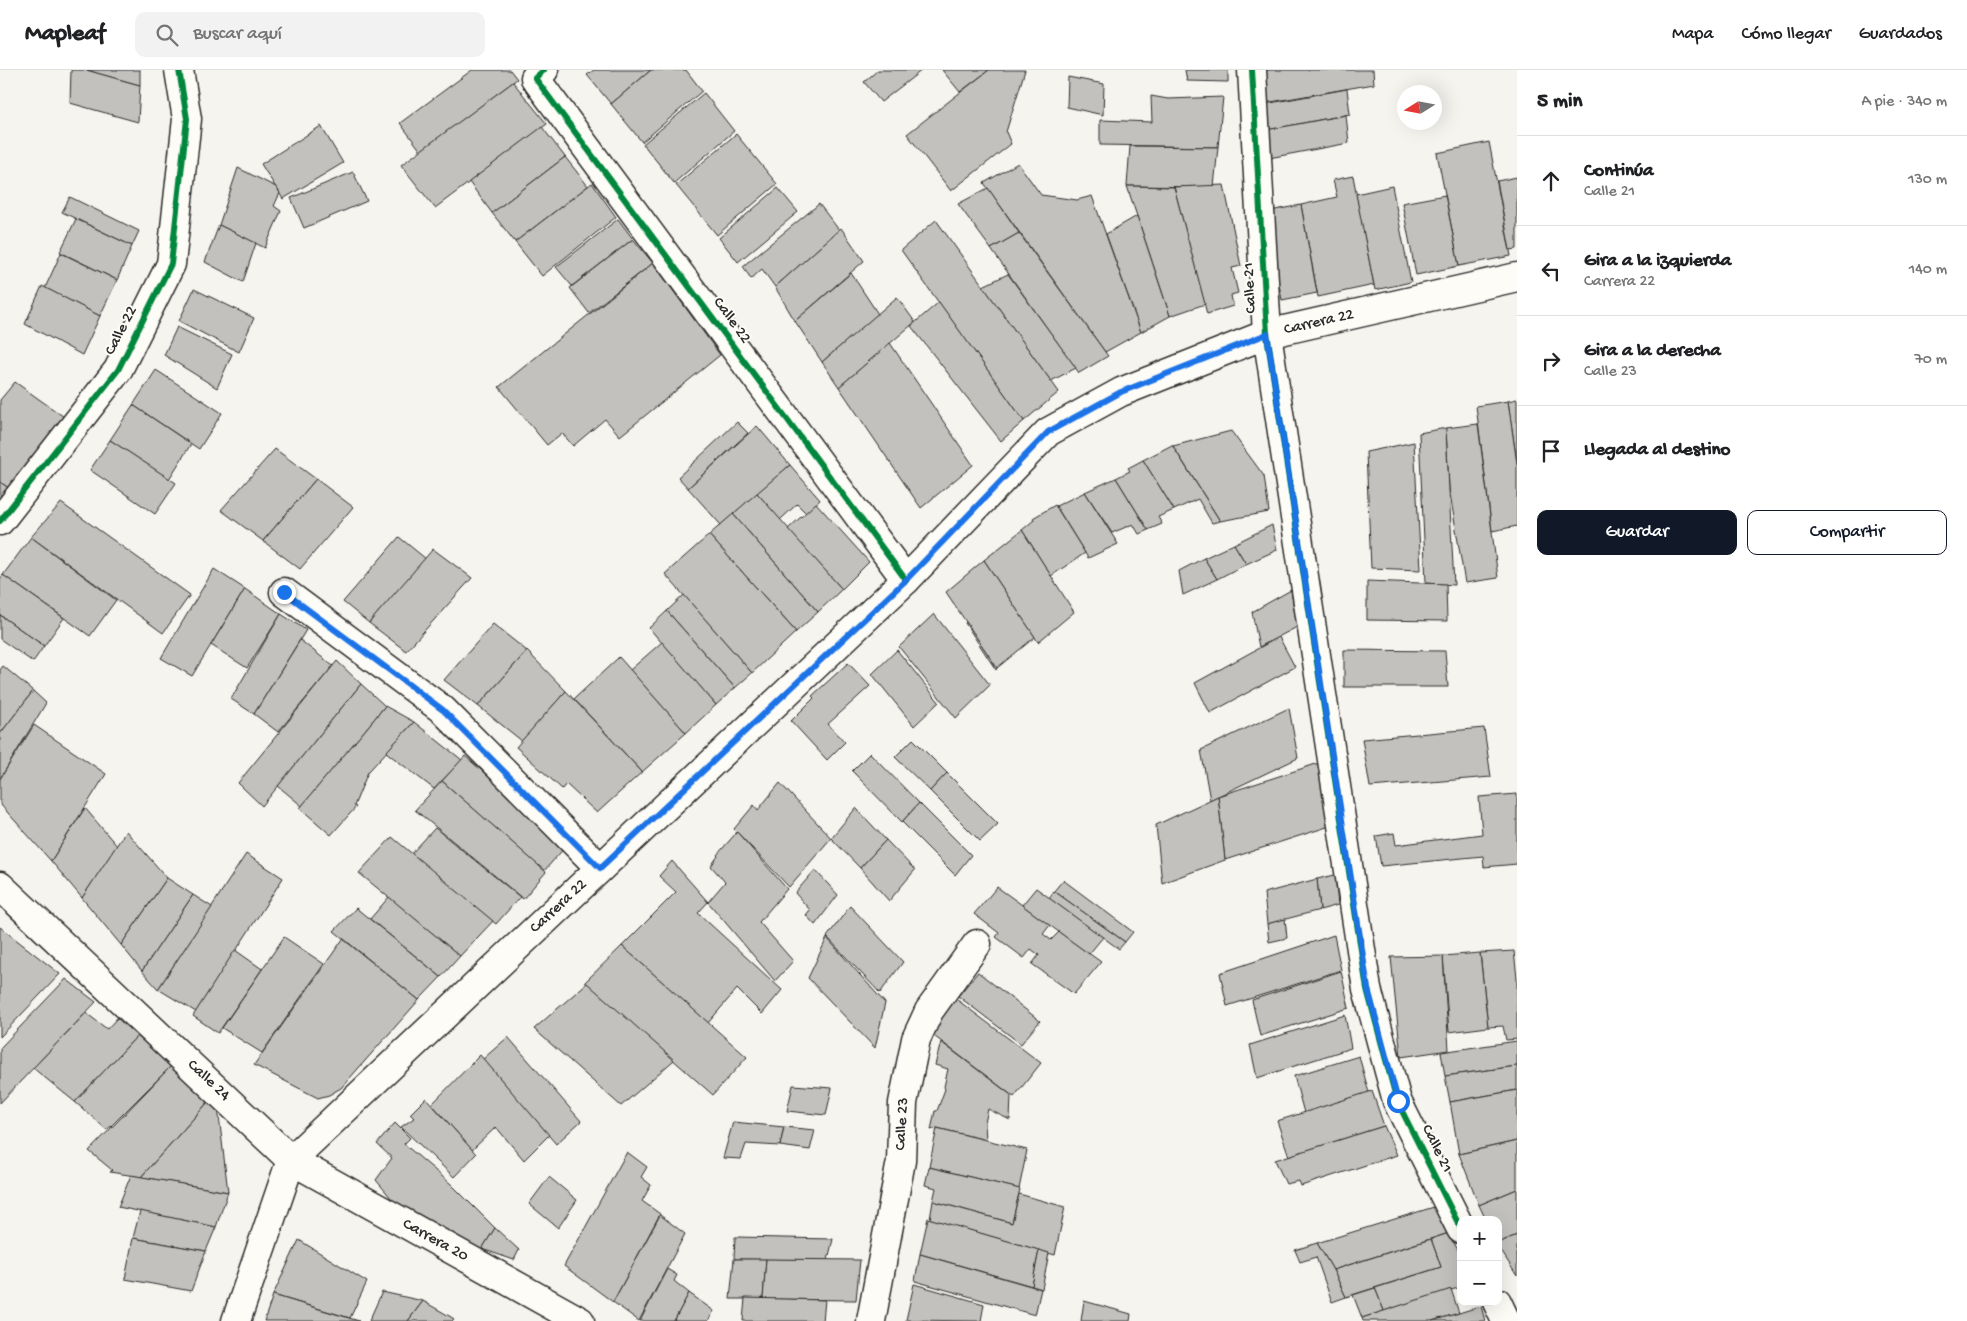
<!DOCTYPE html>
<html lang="es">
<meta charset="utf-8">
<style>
:root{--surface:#fff;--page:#f2f2f2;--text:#202124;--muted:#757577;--line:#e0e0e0;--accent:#111827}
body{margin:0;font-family:"Gochi Hand",sans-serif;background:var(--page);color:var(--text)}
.controls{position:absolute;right:15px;bottom:15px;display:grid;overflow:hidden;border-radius:10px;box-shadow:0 5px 20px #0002}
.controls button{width:45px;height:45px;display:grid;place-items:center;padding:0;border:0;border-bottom:1px solid var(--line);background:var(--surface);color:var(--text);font:25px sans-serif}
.compass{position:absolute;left:1397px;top:15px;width:45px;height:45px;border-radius:50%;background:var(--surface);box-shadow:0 5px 20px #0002;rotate:259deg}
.stop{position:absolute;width:15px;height:15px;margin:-11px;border:4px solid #1a73e8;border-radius:50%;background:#fff}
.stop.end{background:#1a73e8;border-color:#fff;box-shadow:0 1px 5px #0008}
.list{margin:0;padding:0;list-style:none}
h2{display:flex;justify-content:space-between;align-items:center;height:65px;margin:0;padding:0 20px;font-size:21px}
h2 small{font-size:16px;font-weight:400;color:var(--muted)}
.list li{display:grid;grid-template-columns:32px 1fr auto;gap:15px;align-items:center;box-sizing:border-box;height:90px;padding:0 20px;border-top:1px solid var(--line)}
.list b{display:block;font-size:19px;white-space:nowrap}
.list p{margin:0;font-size:16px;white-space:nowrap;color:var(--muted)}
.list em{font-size:16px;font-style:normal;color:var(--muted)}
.actions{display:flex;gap:10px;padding:15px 20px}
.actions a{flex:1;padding:11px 0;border:1px solid var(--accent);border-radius:10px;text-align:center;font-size:18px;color:var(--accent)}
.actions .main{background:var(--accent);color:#fff}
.icon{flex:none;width:28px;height:28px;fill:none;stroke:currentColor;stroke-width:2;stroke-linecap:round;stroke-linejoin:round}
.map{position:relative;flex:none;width:1517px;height:1251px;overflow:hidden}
header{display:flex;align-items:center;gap:30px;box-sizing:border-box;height:70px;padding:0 25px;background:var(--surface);border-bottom:1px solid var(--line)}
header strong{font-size:24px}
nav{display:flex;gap:28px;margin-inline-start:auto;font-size:18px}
.search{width:350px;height:45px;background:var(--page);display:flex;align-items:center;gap:12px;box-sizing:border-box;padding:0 18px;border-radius:10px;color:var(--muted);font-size:19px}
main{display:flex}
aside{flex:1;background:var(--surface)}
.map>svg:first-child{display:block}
.building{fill:#c2c1be;stroke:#2b2b2b}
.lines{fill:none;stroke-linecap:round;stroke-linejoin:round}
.street-casing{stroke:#2b2b2b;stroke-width:31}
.secondary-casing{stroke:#2b2b2b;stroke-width:31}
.primary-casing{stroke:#2b2b2b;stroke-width:31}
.street{stroke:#fdfcf7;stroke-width:28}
.secondary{stroke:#fdfcf7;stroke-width:28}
.primary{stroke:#fdfcf7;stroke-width:28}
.cycleway-casing{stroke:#fdfcf7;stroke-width:9}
.cycleway{stroke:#00873e;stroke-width:6}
.route{stroke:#1a73e8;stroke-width:6}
.labels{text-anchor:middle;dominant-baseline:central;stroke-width:4;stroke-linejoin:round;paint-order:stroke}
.street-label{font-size:16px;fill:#2b2b2b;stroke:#fdfcf7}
</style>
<header>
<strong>Mapleaf</strong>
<div class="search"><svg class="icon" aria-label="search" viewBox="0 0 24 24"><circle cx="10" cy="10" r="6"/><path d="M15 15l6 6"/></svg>Buscar aquí</div>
<nav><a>Mapa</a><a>Cómo llegar</a><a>Guardados</a></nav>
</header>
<main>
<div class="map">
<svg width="1517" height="1251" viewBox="0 0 1517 1251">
<rect width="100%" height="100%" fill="#f5f4ef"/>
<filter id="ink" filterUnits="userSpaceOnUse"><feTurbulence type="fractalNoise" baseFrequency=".02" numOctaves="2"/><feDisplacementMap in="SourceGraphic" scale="10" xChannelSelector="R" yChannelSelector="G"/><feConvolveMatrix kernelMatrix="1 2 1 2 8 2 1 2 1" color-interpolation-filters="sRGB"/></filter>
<g filter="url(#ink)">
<g class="building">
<polygon points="71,0 87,0 140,15 138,52 70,33"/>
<polygon points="87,0 140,0 140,15 97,3"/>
<polygon points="472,0 510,0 517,9 421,81 400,53"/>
<polygon points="594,0 651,0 611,34 587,5"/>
<polygon points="651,0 686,0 702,21 642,72 611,34"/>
<polygon points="878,0 922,0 881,32 864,12"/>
<polygon points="942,0 989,0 960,22"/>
<polygon points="989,0 1025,0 1006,62 1011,74 951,121 907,64"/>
<polygon points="1185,0 1228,0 1228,12 1187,11"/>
<polygon points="1264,0 1373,0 1374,14 1265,33"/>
<polygon points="1068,7 1104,14 1103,45 1067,37"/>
<polygon points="513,12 547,54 435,138 401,95"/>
<polygon points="1347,19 1350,44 1262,61 1259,35"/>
<polygon points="704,23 734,61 674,113 643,74"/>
<polygon points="1151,26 1168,29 1223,27 1218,77 1100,75 1100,50 1152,52"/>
<polygon points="1346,45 1349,73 1269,88 1266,60"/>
<polygon points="321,56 343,93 283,129 261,94"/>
<polygon points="542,57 565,87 492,143 469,112"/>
<polygon points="736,64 777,114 717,165 676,115"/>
<polygon points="1489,72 1511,186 1459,196 1437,83"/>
<polygon points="1130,76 1218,77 1214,117 1127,116"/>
<polygon points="565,87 588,116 515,172 492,143"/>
<polygon points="1018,93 1041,125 1077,130 1092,126 1141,262 1105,282 984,113"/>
<polygon points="238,98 276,117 280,123 274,136 281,141 265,178 219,155"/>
<polygon points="353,102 367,131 304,158 291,128"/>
<polygon points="1353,106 1374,215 1318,227 1301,135 1337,127 1333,110"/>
<polygon points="1517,107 1517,179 1510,180 1497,111"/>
<polygon points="592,113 616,147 542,206 515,172"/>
<polygon points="1224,115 1241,196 1232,198 1238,223 1231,225 1233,236 1207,244 1174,117"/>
<polygon points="1127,116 1174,117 1205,234 1170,246"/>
<polygon points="1392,116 1411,212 1375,220 1356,124"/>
<polygon points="778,118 798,142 738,192 719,168"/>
<polygon points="988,118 1019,163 991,179 958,134"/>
<polygon points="1445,125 1459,196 1416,205 1402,133"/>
<polygon points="70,127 139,161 132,176 62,142"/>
<polygon points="819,134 839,160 775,217 762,199 751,209 743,196"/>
<polygon points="1301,135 1317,223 1282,230 1265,142"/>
<polygon points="1137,146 1170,246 1141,262 1106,164"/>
<polygon points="76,149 132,176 117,210 60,182"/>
<polygon points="618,149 633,169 572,216 556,197"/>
<polygon points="936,150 1059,322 1024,351 901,180"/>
<polygon points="219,155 256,173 243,212 205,192"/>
<polygon points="841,158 864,191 795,251 775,217"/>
<polygon points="1019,163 1108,286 1079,303 991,179"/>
<polygon points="633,169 653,193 589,243 570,218"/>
<polygon points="61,183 117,210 100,246 45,218"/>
<polygon points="653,193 720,285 620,366 605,349 573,376 562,363 547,375 499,317"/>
<polygon points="851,203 878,244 822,292 795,251"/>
<polygon points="1008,204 1076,298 1051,311 983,216"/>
<polygon points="42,216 100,246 82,285 25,254"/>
<polygon points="194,219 254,248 239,282 179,251"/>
<polygon points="897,227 915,252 839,317 822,292"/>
<polygon points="939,232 1024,351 1001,371 911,256"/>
<polygon points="177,257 232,284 217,318 164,285"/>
<polygon points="890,273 973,395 921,438 839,317"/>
<polygon points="156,300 222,343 199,379 133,335"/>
<polygon points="15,312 67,349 10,419 0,412 0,330"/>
<polygon points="1517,329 1517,394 1508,331"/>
<polygon points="1508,331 1517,394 1517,456 1492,461 1476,336"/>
<polygon points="133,335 191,374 169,409 110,370"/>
<polygon points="737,352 748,363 688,418 678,407"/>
<polygon points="1478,354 1498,508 1465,513 1449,418 1446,358"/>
<polygon points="757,356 790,395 721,455 688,418"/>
<polygon points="1446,358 1446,361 1454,515 1426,513 1419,363"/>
<polygon points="1231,361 1264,406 1269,442 1220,451 1173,376"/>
<polygon points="110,370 176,413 155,444 90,400"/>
<polygon points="1414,372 1421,500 1371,498 1366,382"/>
<polygon points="1172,375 1174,378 1220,451 1212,453 1198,429 1174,440 1143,390"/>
<polygon points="275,379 316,409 263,471 221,440"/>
<polygon points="1143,390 1174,440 1158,447 1162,454 1148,460 1116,408 1130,401 1128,398"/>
<polygon points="790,395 820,430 806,443 797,434 780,450 757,423"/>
<polygon points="1116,408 1148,460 1139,464 1133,454 1112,463 1085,422"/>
<polygon points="316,409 353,437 300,499 263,471"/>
<polygon points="0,412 10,419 0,431"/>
<polygon points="1085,422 1118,474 1088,488 1056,436"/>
<polygon points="757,423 842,519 818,542 733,444"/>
<polygon points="61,433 190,525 163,563 31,467"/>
<polygon points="816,433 869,492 842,519 788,459"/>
<polygon points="1055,435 1085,483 1051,506 1022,460 1034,450 1033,448"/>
<polygon points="733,444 818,542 796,562 709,465"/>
<polygon points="1272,455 1277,480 1246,494 1234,474"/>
<polygon points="1022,460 1074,542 1038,572 984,490"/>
<polygon points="709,465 796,562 752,603 665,504"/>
<polygon points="31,467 116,530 90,566 3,505"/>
<polygon points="399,467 426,489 369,553 343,532"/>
<polygon points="1234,474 1246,494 1217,509 1204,488"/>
<polygon points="433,479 472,508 406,581 369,553"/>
<polygon points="1204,488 1217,509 1183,525 1179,501"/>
<polygon points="984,490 1035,567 997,598 946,522"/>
<polygon points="214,499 245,519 192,606 161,588"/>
<polygon points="3,505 64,548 44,576 0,545 0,509"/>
<polygon points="1367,511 1446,514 1447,551 1367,550"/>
<polygon points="245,519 281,544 247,598 211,575"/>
<polygon points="1291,520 1297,557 1259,577 1252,542"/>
<polygon points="684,525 752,603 735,618 667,541"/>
<polygon points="667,541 735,618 716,635 649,558"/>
<polygon points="281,544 306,560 254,644 231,629"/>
<polygon points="934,544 990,615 956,648 899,577"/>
<polygon points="0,545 44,576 33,592 0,569"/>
<polygon points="966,552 997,598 996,600 965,553"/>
<polygon points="493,554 527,581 478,636 444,610"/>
<polygon points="1279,567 1295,597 1210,643 1195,613"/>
<polygon points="300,570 333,596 278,662 254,644"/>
<polygon points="662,572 716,635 686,663 630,600"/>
<polygon points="897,580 939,632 914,656 872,604"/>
<polygon points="1344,580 1445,581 1448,617 1344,617"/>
<polygon points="527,581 566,621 522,671 478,636"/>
<polygon points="619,587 686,663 642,702 574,629"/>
<polygon points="337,591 361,614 262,736 238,713"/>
<polygon points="848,593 870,616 828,654 845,672 827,690 791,651 814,628 812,626"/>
<polygon points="3,596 33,621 0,664 0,600"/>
<polygon points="361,614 385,636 302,736 278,716"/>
<polygon points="33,621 46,633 0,709 0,664"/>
<polygon points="566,621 642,702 597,743 566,714 562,719 516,677"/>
<polygon points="385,636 414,652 368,702 354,736 356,737 331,765 300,738"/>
<polygon points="1289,638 1298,688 1210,730 1201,680"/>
<polygon points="414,652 462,690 434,719 386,682"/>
<polygon points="34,655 106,704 51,791 0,734 0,709"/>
<polygon points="1484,658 1491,707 1370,717 1362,669"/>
<polygon points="913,669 947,703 930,721 895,687"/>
<polygon points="870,683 919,733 902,752 852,701"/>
<polygon points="465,686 567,775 544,801 442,711"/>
<polygon points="1322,692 1330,756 1225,790 1218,726"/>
<polygon points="947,703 998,754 980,771 930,721"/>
<polygon points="442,711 546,802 523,829 415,740"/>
<polygon points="780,713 831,768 789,817 734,759 754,735 758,740"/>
<polygon points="1517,724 1517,794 1484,797 1483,786 1381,796 1376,766 1394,763 1396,775 1482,764 1479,727"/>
<polygon points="1218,726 1225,790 1162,813 1156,755"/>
<polygon points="919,733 971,785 955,805 902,752"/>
<polygon points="85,738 117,776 82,828 51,791"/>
<polygon points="856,738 886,770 860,798 831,768"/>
<polygon points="435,758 520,827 496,854 411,784"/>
<polygon points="126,761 167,808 121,875 82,828"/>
<polygon points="737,762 787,819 759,852 793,891 775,911 708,832 725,812 711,796 718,786 717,785"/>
<polygon points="392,767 493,851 460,886 359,803"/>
<polygon points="886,770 915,800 889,831 860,798"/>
<polygon points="246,784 283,808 196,942 158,919"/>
<polygon points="672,791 708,832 698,843 782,920 762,944 737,919 708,953 622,876 676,822 659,806"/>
<polygon points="815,800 838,825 815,855 806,845 810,840 795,823"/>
<polygon points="1335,805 1338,835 1320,840 1317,809"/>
<polygon points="167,808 193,825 142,901 121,875"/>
<polygon points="1317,809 1320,840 1267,854 1264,823"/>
<polygon points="1063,810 1133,862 1125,872 1054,821"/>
<polygon points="997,817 1050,855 1043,864 1051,870 1059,862 1101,892 1074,924 1032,894 1039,885 1031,879 1024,888 996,867 999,863 974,844"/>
<polygon points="1036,818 1103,867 1089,884 1022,835"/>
<polygon points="1054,821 1125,872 1119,879 1049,828"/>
<polygon points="193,825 212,837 158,919 142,901"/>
<polygon points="389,827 460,886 441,907 370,849"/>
<polygon points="850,836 903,892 880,923 827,867"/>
<polygon points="356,838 441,907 419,930 334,861"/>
<polygon points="1285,849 1287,868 1269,872 1267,854"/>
<polygon points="0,857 60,904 0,967"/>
<polygon points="1334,865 1341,900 1227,936 1220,903"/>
<polygon points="284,867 324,894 262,983 222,958"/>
<polygon points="827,868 885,933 875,978 808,908"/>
<polygon points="343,869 419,930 341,1018 329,1025 318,1028 254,995"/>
<polygon points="622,876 747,987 713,1025 585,912"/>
<polygon points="235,880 262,899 218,963 193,946"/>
<polygon points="1514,881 1517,908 1517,969 1506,970 1503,956 1488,957 1480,883"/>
<polygon points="1480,883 1488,957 1449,962 1443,886"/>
<polygon points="1443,886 1449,980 1401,987 1391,887"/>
<polygon points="1341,901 1349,938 1260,966 1252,930"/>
<polygon points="978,902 1040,951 1021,974 958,926"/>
<polygon points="66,909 96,932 0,1033 0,978"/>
<polygon points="587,913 674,990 621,1036 534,959"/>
<polygon points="956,929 1041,993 1014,1027 930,963"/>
<polygon points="86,943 107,959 117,948 137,966 75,1032 33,998"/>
<polygon points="1345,945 1351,978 1257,1008 1250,975"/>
<polygon points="137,966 172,995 107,1060 75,1032"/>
<polygon points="508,967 581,1051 556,1074 483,989"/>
<polygon points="1517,971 1517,996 1445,1006 1441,982"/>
<polygon points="941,972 1011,1025 1010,1050 988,1039 985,1053 986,1070 937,1058 931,1060 935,1041 937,1041 945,1019 944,1017 948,999 935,995"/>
<polygon points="480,985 549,1065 524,1090 496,1057 472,1080 432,1034"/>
<polygon points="1359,986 1369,1023 1304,1043 1294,1006"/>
<polygon points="172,995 210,1030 141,1107 110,1102 112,1100 89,1081"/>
<polygon points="1517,996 1517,1020 1450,1032 1445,1006"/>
<polygon points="793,1015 832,1018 826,1045 787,1041"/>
<polygon points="1517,1020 1517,1071 1459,1084 1450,1032"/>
<polygon points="1372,1021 1384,1056 1289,1086 1277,1051"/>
<polygon points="426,1028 476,1084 454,1107 401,1057 414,1048 410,1044"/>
<polygon points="210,1030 218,1037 228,1122 141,1107"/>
<polygon points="733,1052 784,1057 780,1076 746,1074 741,1089 723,1088"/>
<polygon points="395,1053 410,1068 404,1074 451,1114 495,1158 477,1187 407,1147 376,1110 392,1088 377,1074"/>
<polygon points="1384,1056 1397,1085 1301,1116 1299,1111 1286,1114 1275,1090"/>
<polygon points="784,1057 815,1060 810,1080 780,1076"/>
<polygon points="937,1058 1027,1080 1019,1119 929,1097"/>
<polygon points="1517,1071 1517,1119 1479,1135 1459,1084"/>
<polygon points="627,1082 647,1097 641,1107 651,1115 642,1131 660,1144 613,1232 564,1196"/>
<polygon points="929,1097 1020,1119 1012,1153 933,1131 936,1118 925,1115"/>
<polygon points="131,1105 228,1122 216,1157 118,1137"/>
<polygon points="549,1107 577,1130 558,1158 529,1134"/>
<polygon points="1517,1119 1517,1165 1498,1173 1498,1150 1486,1150 1479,1135"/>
<polygon points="1019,1124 1065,1137 1055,1185 930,1149 933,1131 1012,1153"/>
<polygon points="1434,1137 1449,1163 1333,1200 1317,1173"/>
<polygon points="140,1141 216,1157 206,1181 133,1168"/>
<polygon points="660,1145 685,1164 639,1251 613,1232"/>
<polygon points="928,1148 1039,1180 1032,1216 920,1184"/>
<polygon points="495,1158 519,1180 514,1190 482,1179"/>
<polygon points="1449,1163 1461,1186 1461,1217 1384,1241 1375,1218 1441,1197 1431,1169"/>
<polygon points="1517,1165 1517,1206 1498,1176 1498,1173"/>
<polygon points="735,1167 833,1169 828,1190 734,1189"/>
<polygon points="133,1168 206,1181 191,1221 125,1209"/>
<polygon points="1431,1169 1441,1197 1355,1224 1346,1227 1333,1200"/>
<polygon points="299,1170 367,1212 350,1248 273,1225"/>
<polygon points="1317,1173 1333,1200 1346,1227 1332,1232 1316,1187 1300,1192 1295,1180"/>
<polygon points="1039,1180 1049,1183 1042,1219 1032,1216"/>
<polygon points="920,1184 1041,1219 1035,1245 915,1211"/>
<polygon points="734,1189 766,1189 763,1229 730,1229"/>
<polygon points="766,1189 860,1190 856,1230 763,1229"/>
<polygon points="667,1199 677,1205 674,1211 689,1223 674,1251 640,1251"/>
<polygon points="914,1214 984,1234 981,1251 906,1250"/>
<polygon points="1375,1218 1384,1241 1362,1248 1353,1225"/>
<polygon points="1451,1219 1459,1243 1432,1251 1363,1251 1362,1248"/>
<polygon points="382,1222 423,1231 408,1251 369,1251"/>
<polygon points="689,1223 714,1241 708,1251 674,1251"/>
<polygon points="273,1225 296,1232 359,1251 264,1251"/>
<polygon points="745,1228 825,1230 823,1251 743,1251"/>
<polygon points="423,1231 451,1247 454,1249 452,1251 408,1251"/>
<polygon points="1084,1231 1131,1244 1130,1251 1081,1251"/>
<polygon points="1481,1236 1485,1251 1432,1251 1459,1243"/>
</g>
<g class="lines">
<g class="street-casing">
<g id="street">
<polyline points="544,0 535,8 906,510"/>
<polyline points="1252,0 1267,264 1367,919 1397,1031 1461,1159"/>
<polyline points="0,451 118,300 171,194 187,49 179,0"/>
<polyline points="284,522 443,640 600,798"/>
<polyline points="291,1090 580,1251"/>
<polyline points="1497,1232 1506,1251"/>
<polyline points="871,1251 901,1091 903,1033 916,969 929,941 977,874"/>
</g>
</g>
<g class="secondary-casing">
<polyline id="secondary" points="236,1251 291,1090"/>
</g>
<g class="primary-casing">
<polyline id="primary" points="0,816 291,1090 906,510 1048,362 1121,322 1267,264 1517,207"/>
</g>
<use href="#street" class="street"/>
<use href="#secondary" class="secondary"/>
<use href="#primary" class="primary"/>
<g class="cycleway-casing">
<g id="cycleway">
<polyline points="544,0 535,8 906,510"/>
<polyline points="1252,0 1267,264 1367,919 1397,1031 1461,1159"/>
<polyline points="0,451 118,300 171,194 187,49 179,0"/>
</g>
</g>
<use href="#cycleway" class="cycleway"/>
</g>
</g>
<g class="lines" filter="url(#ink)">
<polyline class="route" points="284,522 443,640 600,798 906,510 1048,362 1121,322 1267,264 1368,919 1398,1031"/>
</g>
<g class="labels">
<g class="street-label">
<text transform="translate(1251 218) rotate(-93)">Calle 21</text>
<text transform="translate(731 251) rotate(54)">Calle 22</text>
<text transform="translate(1319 253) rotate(-13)">Carrera 22</text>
<text transform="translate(122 261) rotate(-63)">Calle 22</text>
<text transform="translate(559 837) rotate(-43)">Carrera 22</text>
<text transform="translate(208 1011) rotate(43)">Calle 24</text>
<text transform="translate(903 1054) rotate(-87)">Calle 23</text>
<text transform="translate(1436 1079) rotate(64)">Calle 21</text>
<text transform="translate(435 1171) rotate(29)">Carrera 20</text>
</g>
</g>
</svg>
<div class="controls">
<button>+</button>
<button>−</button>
</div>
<svg class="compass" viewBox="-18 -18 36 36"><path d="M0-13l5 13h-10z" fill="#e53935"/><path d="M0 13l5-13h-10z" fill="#757577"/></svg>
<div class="stop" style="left:1398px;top:1031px"></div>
<div class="stop end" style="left:284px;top:522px"></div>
</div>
<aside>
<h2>5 min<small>A pie · 340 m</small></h2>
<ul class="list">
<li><svg class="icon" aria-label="ahead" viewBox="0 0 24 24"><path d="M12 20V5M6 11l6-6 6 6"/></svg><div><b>Continúa</b><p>Calle 21</p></div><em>130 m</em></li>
<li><svg class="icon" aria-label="left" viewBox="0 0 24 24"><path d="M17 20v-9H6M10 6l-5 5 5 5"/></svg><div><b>Gira a la izquierda</b><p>Carrera 22</p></div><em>140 m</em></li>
<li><svg class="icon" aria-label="right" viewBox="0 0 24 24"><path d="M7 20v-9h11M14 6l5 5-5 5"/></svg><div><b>Gira a la derecha</b><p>Calle 23</p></div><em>70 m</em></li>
<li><svg class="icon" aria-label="arrive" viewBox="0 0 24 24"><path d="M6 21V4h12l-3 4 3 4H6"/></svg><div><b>Llegada al destino</b></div></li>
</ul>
<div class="actions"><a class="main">Guardar</a><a>Compartir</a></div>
</aside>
</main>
